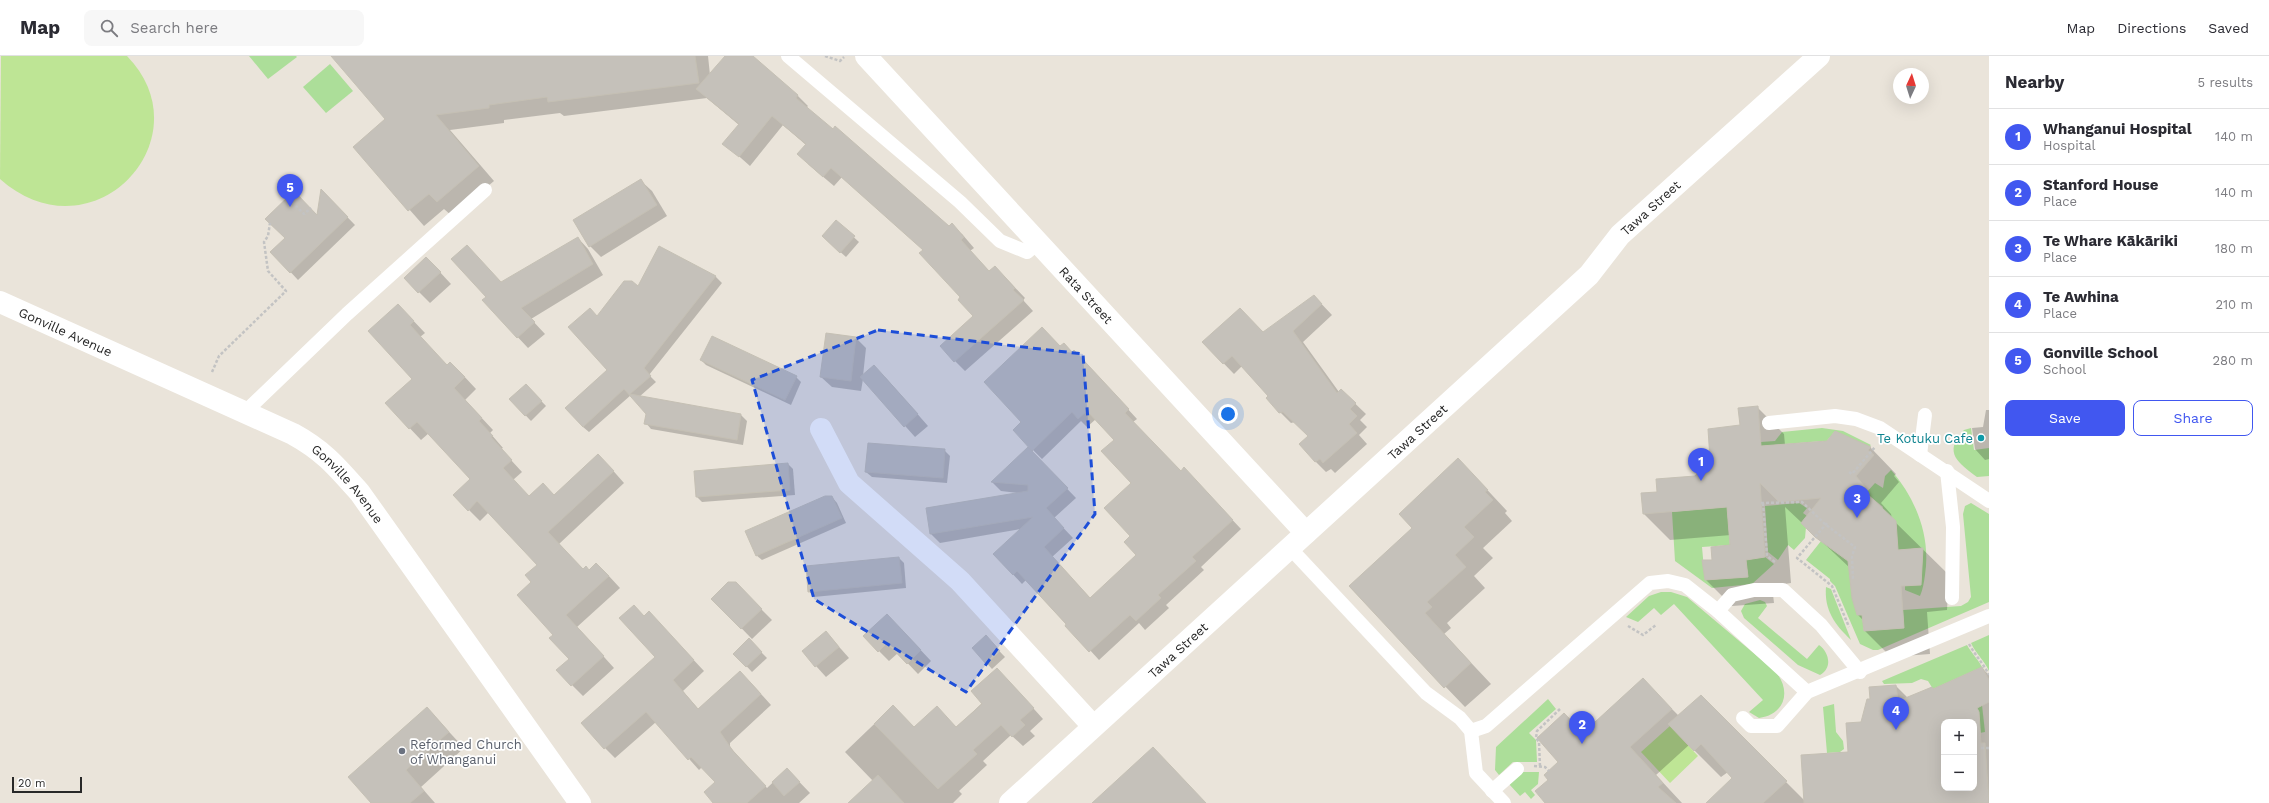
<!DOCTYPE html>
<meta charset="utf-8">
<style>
:root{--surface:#fff;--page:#f7f7f7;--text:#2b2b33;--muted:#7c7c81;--line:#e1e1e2;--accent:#4157f0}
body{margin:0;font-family:"Work Sans",sans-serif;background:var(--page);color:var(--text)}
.controls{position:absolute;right:12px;bottom:12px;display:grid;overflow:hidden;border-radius:8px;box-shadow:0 4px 16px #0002}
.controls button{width:36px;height:36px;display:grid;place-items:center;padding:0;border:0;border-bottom:1px solid var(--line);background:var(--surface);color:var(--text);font:20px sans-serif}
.compass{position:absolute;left:1893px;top:12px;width:36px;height:36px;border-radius:50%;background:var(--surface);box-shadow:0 4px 16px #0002;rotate:4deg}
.scale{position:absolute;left:12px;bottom:10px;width:70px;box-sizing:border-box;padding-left:4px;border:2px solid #282828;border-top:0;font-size:11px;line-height:14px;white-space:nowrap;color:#282828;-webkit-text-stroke:3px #fff;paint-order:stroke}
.you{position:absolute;left:1228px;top:358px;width:14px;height:14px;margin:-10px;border:3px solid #fff;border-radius:50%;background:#1a73e8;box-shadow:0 0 0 6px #1a73e833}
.badge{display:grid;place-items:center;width:26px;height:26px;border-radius:50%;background:var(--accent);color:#fff;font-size:13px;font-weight:700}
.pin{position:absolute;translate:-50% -33px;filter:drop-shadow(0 1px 2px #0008)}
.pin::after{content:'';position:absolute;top:21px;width:14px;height:12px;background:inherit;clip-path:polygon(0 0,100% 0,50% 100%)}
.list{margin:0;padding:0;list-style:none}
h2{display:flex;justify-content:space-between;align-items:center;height:52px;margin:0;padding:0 16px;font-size:17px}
h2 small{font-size:13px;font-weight:400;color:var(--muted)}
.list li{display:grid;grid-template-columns:26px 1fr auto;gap:12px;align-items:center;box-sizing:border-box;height:56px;padding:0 16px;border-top:1px solid var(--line)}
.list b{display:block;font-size:15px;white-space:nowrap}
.list p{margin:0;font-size:13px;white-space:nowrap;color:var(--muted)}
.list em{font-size:13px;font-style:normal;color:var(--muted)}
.actions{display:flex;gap:8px;padding:12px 16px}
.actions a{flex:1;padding:9px 0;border:1px solid var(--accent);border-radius:8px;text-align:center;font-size:14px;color:var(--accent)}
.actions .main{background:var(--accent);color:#fff}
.icon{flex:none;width:22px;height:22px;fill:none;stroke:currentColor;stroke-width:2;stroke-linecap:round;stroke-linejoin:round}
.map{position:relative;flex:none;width:1989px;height:747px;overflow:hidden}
header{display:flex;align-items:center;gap:24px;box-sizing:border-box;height:56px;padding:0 20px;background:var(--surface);border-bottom:1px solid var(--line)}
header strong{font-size:19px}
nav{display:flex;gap:22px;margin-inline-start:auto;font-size:14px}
.search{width:280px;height:36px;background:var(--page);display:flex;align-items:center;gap:10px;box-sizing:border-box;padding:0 14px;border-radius:8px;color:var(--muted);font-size:15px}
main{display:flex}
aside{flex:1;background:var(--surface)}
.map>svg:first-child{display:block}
.green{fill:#acde99}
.pitch{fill:#bee595}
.shadow{fill:#0003;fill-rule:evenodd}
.building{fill:#c5c1ba;stroke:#c5c0b4;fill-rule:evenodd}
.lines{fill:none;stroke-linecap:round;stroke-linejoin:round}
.path{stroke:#c3c3c3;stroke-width:2.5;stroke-dasharray:3 2;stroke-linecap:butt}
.service{stroke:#fff;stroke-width:14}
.minor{stroke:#fff;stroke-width:22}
.marked{fill:#1d4ed8;fill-opacity:0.2;stroke:#1d4ed8;stroke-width:3;stroke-dasharray:8 5;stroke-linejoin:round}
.culture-dot{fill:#0f9aa8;stroke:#fff;stroke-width:1.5}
.worship-dot{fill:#6b7280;stroke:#fff;stroke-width:1.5}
.labels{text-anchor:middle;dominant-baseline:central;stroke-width:3.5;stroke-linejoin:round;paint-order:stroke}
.street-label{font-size:13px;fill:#282828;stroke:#fff}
.culture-label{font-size:13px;fill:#0d838f;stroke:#fff;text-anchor:end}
.worship-label{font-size:13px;fill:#5b616d;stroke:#fff;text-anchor:start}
</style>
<header>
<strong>Map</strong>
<div class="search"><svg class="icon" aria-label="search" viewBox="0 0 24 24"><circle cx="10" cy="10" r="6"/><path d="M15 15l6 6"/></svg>Search here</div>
<nav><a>Map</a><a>Directions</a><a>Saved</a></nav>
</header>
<main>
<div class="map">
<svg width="1989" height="747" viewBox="0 0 1989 747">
<rect width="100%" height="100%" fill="#eae4da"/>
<g class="green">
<polygon points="249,0 296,0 297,1 268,23"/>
<polygon points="330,8 353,35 326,57 303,31"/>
<polygon points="1822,372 1843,375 1871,389 1869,391 1835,375 1825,387 1823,385 1761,390 1761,386 1775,385 1782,376"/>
<path d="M1971,372L1974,394L1989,392V420L1977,421C1959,407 1942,397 1964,374Z"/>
<path d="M1891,414C1916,443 1931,480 1925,519C1924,526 1923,533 1920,540L1905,534V530L1921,528L1923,492L1898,494L1882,453L1883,451L1866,437L1875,427L1883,432L1885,420Z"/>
<polygon points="1799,447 1807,452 1803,457 1807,460 1805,482 1794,494 1788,489 1778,504 1768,496 1765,450"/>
<polygon points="1971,447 1989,458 1989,546 1878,594 1873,594 1860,588 1835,530 1830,525 1830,523 1806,504 1821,485 1849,502 1851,533 1857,559 1862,559 1864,575 1904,572 1903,554 1961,550 1968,546 1971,541 1963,458 1965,450"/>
<polygon points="1727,451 1730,489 1702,491 1705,524 1748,521 1746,504 1765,501 1774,508 1752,528 1712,532 1675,505 1672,456"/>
<path d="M1826,531L1831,533L1851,584C1835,569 1824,554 1826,531Z"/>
<path d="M1661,536H1671L1687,541L1776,616C1792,636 1784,659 1759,662L1749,656L1763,644L1674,548L1661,559L1654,552L1638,566L1626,561L1649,540Z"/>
<path d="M1760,544L1765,546L1767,550L1758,562L1807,603L1819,589C1829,596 1833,612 1820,619L1798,609L1744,562L1741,555L1745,548Z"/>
<path d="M1989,579V615C1984,604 1976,598 1971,587Z"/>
<path d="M1967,589C1972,598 1978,603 1982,611L1933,633L1928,625L1921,623L1912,627L1884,628L1882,625Z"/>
<polygon points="1548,643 1556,653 1529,677 1536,684 1537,706 1513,706 1499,719 1495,714 1496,691"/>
<polygon points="1834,648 1836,676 1843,685 1844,693 1840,696 1827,697 1823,651"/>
<polygon points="1982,649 1985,676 1974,678 1977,651"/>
<polygon points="1522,716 1539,716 1538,728 1531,734 1535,739 1531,743 1525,736 1520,740 1509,728"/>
</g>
<g class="pitch">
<path d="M1,0H127C207,82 93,205 0,123Z"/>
<polygon points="1670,670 1698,700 1670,727 1641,696"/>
</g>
<g class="shadow">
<polygon points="333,0 708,0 710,19 726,0 752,0 798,40 808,50 806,52 949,171 962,178 974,192 970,195 990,216 1005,221 1025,242 1023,244 1033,255 965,315 955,305 975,260 924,194 842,121 834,130 808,108 806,89 783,69 750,110 724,87 739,69 707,42 564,60 560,57 504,64 504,67 450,74 494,125 452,160 444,153 424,170 354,91 387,63"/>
<polygon points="641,125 652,135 667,160 601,201 590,190"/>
<polygon points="322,135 355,169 298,224 272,196 286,182 318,161"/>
<polygon points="836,165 859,186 846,201 828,185"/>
<polygon points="578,182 588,193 603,219 531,263 545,278 528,292 483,244"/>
<polygon points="660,192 716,221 722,227 649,319 656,326 639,341 741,359 747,365 743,389 651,373 646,367 647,357 631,339 589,376 583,371 608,314 597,261 639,232"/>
<polygon points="437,213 451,228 430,247 405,222"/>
<polygon points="1314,240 1332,259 1303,286 1339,336 1341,334 1366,358 1360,364 1367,371 1359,379 1367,388 1335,417 1331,413 1326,416 1315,405 1309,380 1295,366 1291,367 1280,356 1270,340 1242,310 1234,318 1203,286 1263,277"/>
<polygon points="409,260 425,277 420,281 447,310 462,318 476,333 465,344 493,374 490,377 503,392 501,393 522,416 513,424 529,441 554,440 609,410 624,427 559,488 583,514 608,519 620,532 577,571 614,612 583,640 572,629 570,603 533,526 538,509 489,456 480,465 469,454 471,423 429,377 421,384 386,347 413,323"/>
<polygon points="856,282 866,292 863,320 885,321 928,370 915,381 863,323 861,335 832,331 821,321"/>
<polygon points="1060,292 1083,304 1137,363 1133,366 1181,416 1193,422 1241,473 1201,511 1204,514 1166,549 1169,552 1145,574 1139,567 1099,604 1026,524 1022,528 994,498 1021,473 940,487 931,478 927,452 1019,437 1001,435 992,426 1028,392 1076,442 1054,462 1073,482 1052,501 1091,543 1138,499 1131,480 1132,427 1115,384 1096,363 1087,371 1081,365 1042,403 1033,394 1023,366"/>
<polygon points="701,304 796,321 801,326 791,349 706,309"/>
<polygon points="526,329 546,350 531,365 510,343"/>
<polygon points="1757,351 1784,378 1785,389 1870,391 1896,418 1894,420 1899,426 1881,447 1891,458 1892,463 1949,519 1947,554 1927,556 1930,598 1891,601 1865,575 1864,565 1858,559 1850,512 1785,451 1791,527 1772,530 1774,547 1732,550 1706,524 1713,505 1731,490 1731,479 1670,484 1644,458 1658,437 1695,421"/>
<polygon points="1986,354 1989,354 1989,403 1985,404 1975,393 1972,372 1983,371"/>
<polygon points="944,394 950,400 947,427 872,421 866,416"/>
<polygon points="788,408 793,413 795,439 702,446 697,441"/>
<polygon points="1478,424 1507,455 1505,457 1512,465 1483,492 1493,502 1474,520 1485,532 1447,567 1451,572 1444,578 1491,628 1465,651 1350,531"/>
<polygon points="832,441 837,447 846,467 762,504 756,499"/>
<polygon points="899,502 904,507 906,532 814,541 809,535"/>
<polygon points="735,527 772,564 752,583 713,543"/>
<polygon points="644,561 659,567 704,615 683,635 699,654 751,627 771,649 730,687 730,691 767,732 787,713 810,737 799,747 715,747 716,726 702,711 699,714 656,666 615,702 605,692 656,601"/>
<polygon points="898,570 931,605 918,618 898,597 889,605 879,595"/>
<polygon points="826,576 849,602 826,621 816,610"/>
<polygon points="986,581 1005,601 992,613 973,592"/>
<polygon points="749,584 767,602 752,616 735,598"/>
<path d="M1982,612L1989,619V747H1707L1734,723L1728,716L1721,721L1689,689L1656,719L1682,747H1546L1549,724L1560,706L1583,678L1670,651L1679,660L1701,641L1805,745L1849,697L1862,667L1896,630L1908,642L1934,634ZM1944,666H1974V732H1944Z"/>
<polygon points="1007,623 1043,663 1030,675 1035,680 1023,690 1011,679 983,705 987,709 959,735 962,738 953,747 849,747 873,725 845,696 893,650 914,672 956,672"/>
<polygon points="427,652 464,692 421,731 435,747 372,747"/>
</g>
<g class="building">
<polygon points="331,0 695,0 699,27 548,46 547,41 489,49 489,52 436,59 479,110 437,146 429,138 408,155 353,91 385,63"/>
<polygon points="725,0 753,0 798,39 796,42 833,73 835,70 949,170 952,167 964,181 961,184 989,215 995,210 1015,232 1013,234 1024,244 954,306 940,290 973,260 958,244 960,241 919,197 923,194 831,112 823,121 797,98 806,88 772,60 739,101 722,88 739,68 696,33"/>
<polygon points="641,123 657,149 589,191 573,164"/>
<polygon points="321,133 348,161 290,217 270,196 285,182 265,163 294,135 317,159"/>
<polygon points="836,164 855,180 840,197 822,180"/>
<polygon points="578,181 593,208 521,252 535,266 517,282 482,244 486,241 451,203 467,189 501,226"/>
<polygon points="659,190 716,220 644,312 651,320 630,338 741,358 737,384 644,368 646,358 624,333 583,371 565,352 607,314 568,271 590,252 597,260 624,225 632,225 638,230"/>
<polygon points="426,201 441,216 418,237 404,222"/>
<polygon points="1314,239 1322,248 1293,275 1337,337 1341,333 1356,347 1350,353 1357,360 1349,368 1357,377 1323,407 1320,403 1315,406 1299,388 1308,380 1283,356 1279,357 1266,342 1268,340 1232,300 1223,308 1202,286 1240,252 1263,276"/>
<polygon points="398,248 414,265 410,269 447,309 450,306 465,321 454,332 482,362 479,365 493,380 491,381 512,404 503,412 529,440 543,427 554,439 598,398 614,415 548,476 583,513 586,510 589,514 596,507 609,520 566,559 604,600 571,630 556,614 569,603 549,582 553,579 517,539 531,526 525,519 537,509 477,445 468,455 453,439 470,423 417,366 409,373 385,347 412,323 368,275"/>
<polygon points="1042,271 1060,290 1064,287 1072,296 1074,294 1129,353 1125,357 1181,415 1184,411 1233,464 1192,501 1196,505 1158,539 1161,542 1136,565 1130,559 1089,596 1065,570 1066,568 1017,515 1013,519 993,498 1033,461 930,478 926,452 1028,435 1028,429 991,426 1028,391 1068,432 1046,452 1064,472 1044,491 1090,542 1136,499 1124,486 1130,480 1104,452 1131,427 1101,395 1114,384 1087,355 1078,363 1072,356 1032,395 1013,374 1021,366 984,326"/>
<polygon points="826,277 856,281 851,325 820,321"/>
<polygon points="712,280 797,320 785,344 700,304"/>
<polygon points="874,309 918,358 904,371 860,321"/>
<polygon points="526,328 542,345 525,360 509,343"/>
<polygon points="1758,350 1761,390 1827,385 1835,375 1871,391 1868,394 1874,399 1856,420 1865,431 1866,437 1896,465 1898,494 1923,492 1921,529 1901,530 1904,572 1864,575 1862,559 1857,559 1852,542 1848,505 1815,481 1801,467 1821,442 1779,446 1760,427 1765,501 1746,504 1748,521 1705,524 1702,504 1712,504 1711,491 1730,489 1727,451 1643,458 1641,437 1657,436 1656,423 1695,420 1710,403 1708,373 1740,369 1738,352"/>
<polygon points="868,387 945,393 943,422 865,416"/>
<polygon points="1458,402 1488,434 1485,436 1493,444 1464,471 1474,481 1455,499 1466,511 1427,546 1432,551 1425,557 1471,607 1444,632 1349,530 1412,472 1399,458"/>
<polygon points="788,407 790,434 696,441 694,415"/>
<polygon points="825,440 832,440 842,462 756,500 745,475"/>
<polygon points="899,501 902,527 808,536 806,510"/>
<polygon points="728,526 736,526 762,553 741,573 711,543"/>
<polygon points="634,549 644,560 649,555 694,604 673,624 698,653 740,615 761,638 720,676 733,695 766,730 747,747 713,747 704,736 715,726 691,701 688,704 646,656 604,693 581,667 655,601 619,562"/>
<polygon points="887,558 921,594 907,608 887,587 878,596 863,580"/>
<polygon points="826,575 839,591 815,611 802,595"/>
<polygon points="986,579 1000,595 986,608 972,592"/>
<polygon points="749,582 762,596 746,611 733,598"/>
<path d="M1982,611L1989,624V646L1977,652L1979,656L1981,687H1985L1989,747H1804L1801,699L1848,696L1846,667L1861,666L1867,643H1870L1869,631L1896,629L1898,645L1932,631L1933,633ZM1944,666H1974V732H1944Z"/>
<polygon points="997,612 1034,652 1020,664 1025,669 1012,681 1001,669 973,694 977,698 938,733 874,668 893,649 914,671 937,650 956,671 982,648 971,635"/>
<polygon points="1643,622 1672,653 1630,691 1663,727 1658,731 1676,747 1545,747 1535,735 1548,724 1544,719 1558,706 1537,682 1564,657 1583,677"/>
<polygon points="1701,639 1787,725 1763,747 1706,747 1732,722 1701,688 1694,695 1668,668"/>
<polygon points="427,651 449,676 406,714 424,735 410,747 371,747 348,721"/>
<polygon points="1153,691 1206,747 1092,747"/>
<polygon points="787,712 800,726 784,740 772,726"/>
<polygon points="878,719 904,747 848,747"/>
</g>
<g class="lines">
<g class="path">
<polyline points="825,0 840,5 844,1"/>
<polyline points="292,146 304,158 311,152"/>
<polyline points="212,316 219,300 286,235 268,215 264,186 268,180 270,167"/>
<polyline points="1849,416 1852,418 1875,391"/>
<polyline points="1761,447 1802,446 1825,468 1855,491 1852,500 1853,523"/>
<polyline points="1763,447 1767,500 1775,506"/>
<polyline points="1827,467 1797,502 1832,530 1849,571"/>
<polyline points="1628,570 1643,579 1656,569"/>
<path d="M1969,588C1975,599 1983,607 1989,619"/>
<polyline points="1981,692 1989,692"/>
<polyline points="1534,710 1545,711 1549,715"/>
<polyline points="1540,710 1539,686 1536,682 1537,675 1560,653"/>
</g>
<g class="service">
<polyline points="788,0 960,146 1000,185 1027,196 1038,187"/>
<polyline points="245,356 347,258 485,134"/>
<polyline points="1769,367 1835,360 1856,363 1880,372 1989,445"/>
<polyline points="1920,399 1925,359"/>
<polyline points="1947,415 1953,471 1952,542"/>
<polyline points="1290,492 1426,637 1460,662 1471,675 1476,717 1504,747"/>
<polyline points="1718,555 1732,539 1754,534 1783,534 1821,569 1860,616"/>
<polyline points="1743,662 1751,670 1777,670 1807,636 1989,560"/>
<polyline points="1471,675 1486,670 1650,527 1668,525 1685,529 1718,555 1807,636"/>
<polyline points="1492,735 1517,713"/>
</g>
<g class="minor">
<path id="s1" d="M866,0L1306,477"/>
<path id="s2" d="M0,246L293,378C324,395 337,411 360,437L580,747"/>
<polyline points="821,373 849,427 960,525 1093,670"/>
<path id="s3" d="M1010,747L1589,219L1620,179L1819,0"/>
</g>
</g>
<path class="marked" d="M878,274L1083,298L1095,458L966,636L814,543L752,324Z"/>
<circle class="culture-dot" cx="1981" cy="382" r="4"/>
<circle class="worship-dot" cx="402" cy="695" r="4"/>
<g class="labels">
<g class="street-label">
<text stroke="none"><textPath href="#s3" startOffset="875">Tawa Street</textPath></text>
<text stroke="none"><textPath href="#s1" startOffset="325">Rata Street</textPath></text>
<text stroke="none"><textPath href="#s2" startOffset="72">Gonville Avenue</textPath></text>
<text stroke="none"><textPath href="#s3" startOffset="551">Tawa Street</textPath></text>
<text stroke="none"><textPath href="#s2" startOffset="396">Gonville Avenue</textPath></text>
<text stroke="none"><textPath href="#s3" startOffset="227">Tawa Street</textPath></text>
</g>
<g class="culture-label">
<text x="1973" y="382">Te Kotuku Cafe</text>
</g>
<g class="worship-label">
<text x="410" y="688">Reformed Church<tspan x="410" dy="15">of Whanganui</tspan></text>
</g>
</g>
</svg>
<div class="controls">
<button>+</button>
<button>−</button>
</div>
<svg class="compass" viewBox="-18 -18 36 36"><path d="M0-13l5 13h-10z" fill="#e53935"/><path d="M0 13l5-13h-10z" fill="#7c7c81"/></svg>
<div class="scale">20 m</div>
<div class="you"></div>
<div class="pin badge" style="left:1701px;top:425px">1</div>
<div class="pin badge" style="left:1582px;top:688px">2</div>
<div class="pin badge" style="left:1857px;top:462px">3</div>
<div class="pin badge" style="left:1896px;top:674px">4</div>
<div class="pin badge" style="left:290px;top:151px">5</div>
</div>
<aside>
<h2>Nearby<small>5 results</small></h2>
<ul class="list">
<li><span class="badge">1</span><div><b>Whanganui Hospital</b><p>Hospital</p></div><em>140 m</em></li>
<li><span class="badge">2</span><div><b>Stanford House</b><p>Place</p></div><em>140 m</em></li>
<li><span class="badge">3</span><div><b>Te Whare Kākāriki</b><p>Place</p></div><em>180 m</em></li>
<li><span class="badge">4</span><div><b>Te Awhina</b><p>Place</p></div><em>210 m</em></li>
<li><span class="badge">5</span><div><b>Gonville School</b><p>School</p></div><em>280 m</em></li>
</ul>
<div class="actions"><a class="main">Save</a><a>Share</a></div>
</aside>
</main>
